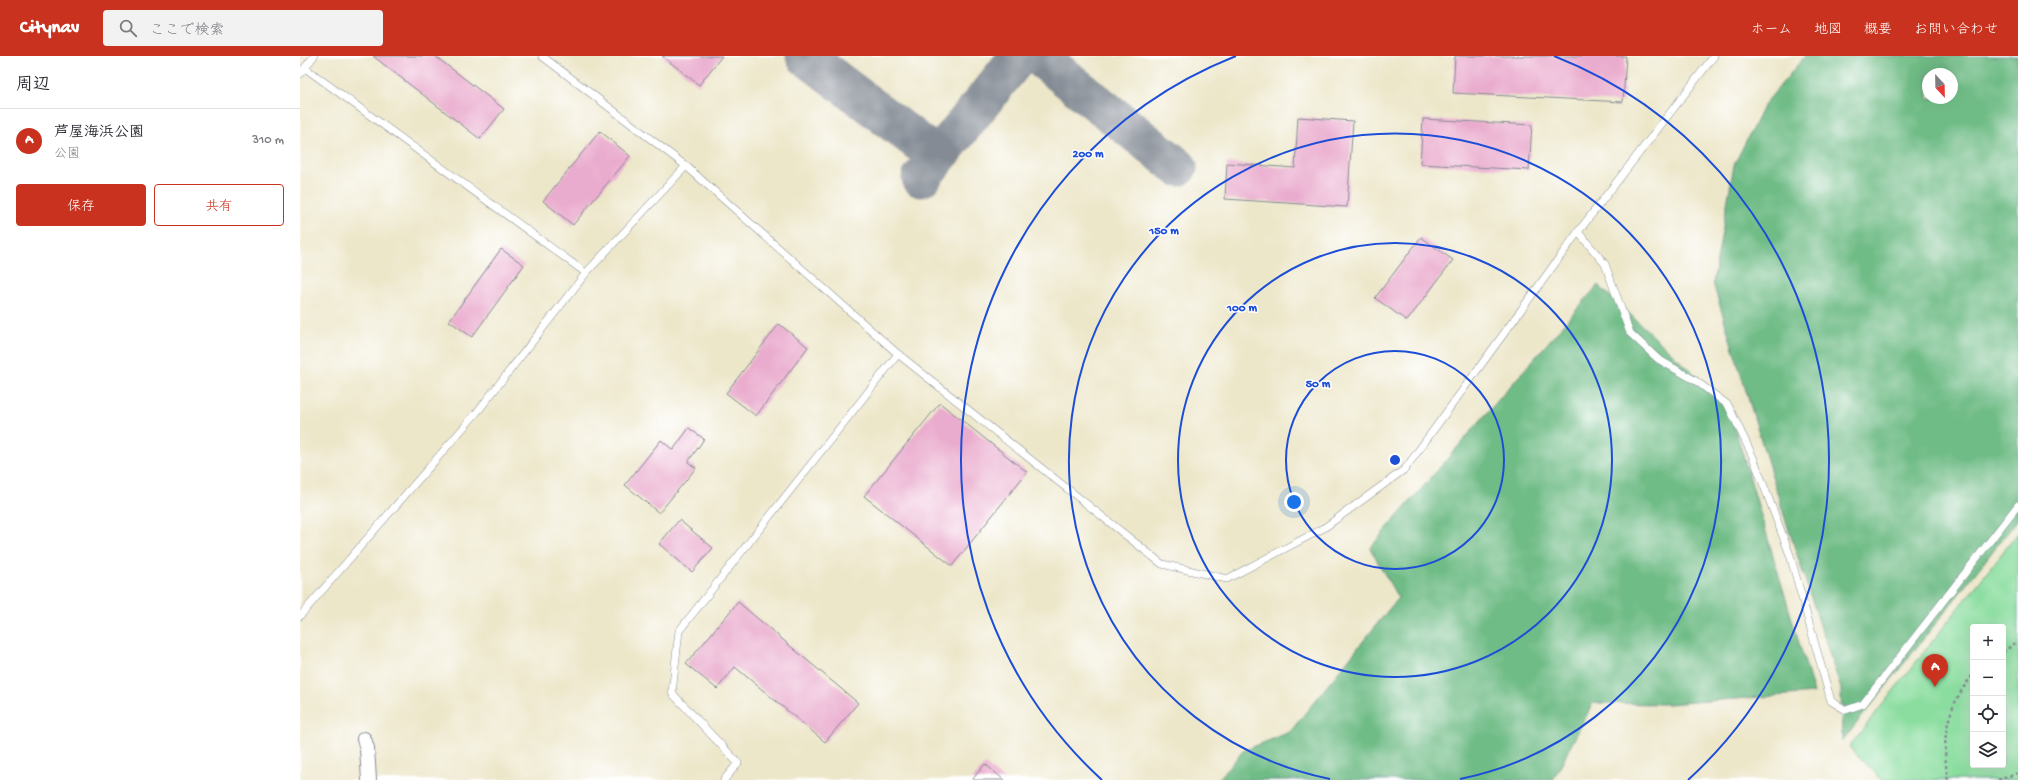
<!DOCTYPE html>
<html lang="ja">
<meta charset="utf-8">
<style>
:root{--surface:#fff;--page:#f2f2f3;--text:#2b2b33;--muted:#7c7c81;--line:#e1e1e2;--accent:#c8321e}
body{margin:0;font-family:"Gochi Hand","Klee One",sans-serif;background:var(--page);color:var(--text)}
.controls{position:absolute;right:12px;bottom:12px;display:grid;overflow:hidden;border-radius:4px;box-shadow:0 4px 16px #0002}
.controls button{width:36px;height:36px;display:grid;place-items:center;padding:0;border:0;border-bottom:1px solid var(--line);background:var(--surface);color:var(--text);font:20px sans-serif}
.compass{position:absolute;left:1622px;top:12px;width:36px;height:36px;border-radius:50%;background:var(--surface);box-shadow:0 4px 16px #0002;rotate:158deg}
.you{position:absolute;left:994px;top:446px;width:14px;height:14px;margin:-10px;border:3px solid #fff;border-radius:50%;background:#1a73e8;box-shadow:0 0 0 6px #1a73e833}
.badge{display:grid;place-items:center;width:26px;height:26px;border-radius:50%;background:var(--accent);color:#fff;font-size:13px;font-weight:700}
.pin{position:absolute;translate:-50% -33px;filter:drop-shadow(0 1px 2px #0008)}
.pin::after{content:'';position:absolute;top:21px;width:14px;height:12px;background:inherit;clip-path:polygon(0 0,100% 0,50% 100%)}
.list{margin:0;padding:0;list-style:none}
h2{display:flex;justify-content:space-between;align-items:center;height:52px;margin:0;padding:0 16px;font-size:17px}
h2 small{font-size:13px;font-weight:400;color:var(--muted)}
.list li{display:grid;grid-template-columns:26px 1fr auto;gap:12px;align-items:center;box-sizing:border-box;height:64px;padding:0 16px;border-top:1px solid var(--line)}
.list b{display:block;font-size:15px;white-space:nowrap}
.list p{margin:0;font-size:13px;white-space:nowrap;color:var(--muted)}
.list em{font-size:13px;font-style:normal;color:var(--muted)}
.actions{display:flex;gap:8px;padding:12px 16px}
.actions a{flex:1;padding:9px 0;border:1px solid var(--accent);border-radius:4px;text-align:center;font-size:14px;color:var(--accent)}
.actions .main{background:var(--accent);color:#fff}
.icon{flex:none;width:22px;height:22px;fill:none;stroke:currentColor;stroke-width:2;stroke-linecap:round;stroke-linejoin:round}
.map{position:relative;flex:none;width:1718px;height:724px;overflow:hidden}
header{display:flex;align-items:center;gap:24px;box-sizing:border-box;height:56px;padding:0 20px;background:var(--accent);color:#fff}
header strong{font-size:19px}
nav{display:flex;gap:22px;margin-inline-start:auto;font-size:14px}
.search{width:280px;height:36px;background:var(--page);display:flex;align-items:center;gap:10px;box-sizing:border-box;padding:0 14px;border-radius:4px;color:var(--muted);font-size:15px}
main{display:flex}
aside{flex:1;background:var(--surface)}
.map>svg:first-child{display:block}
.green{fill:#8add9f;stroke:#52867e;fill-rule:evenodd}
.forest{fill:#6fbc86;stroke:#457672;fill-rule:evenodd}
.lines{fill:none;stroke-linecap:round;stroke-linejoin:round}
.taxiway{stroke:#848b94;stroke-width:39}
.building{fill:#eaacce}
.service-casing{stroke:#848b94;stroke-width:8}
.minor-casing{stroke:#848b94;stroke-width:16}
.path{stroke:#848b94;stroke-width:2.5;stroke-dasharray:3 3;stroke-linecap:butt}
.service{stroke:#fff;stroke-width:7}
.minor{stroke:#fff;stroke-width:14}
.ring{fill:none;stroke:#1d4ed8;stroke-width:2}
.centre{fill:#1d4ed8;stroke:#fff;stroke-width:2}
.ring-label{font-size:12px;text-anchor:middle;font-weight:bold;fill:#1d4ed8;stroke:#fff;stroke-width:3;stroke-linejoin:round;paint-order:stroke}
</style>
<header>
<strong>Citynav</strong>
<div class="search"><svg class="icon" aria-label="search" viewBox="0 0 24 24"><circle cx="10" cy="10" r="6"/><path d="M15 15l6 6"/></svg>ここで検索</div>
<nav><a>ホーム</a><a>地図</a><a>概要</a><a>お問い合わせ</a></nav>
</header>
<main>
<aside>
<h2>周辺<small></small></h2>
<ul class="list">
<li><span class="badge">A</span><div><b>芦屋海浜公園</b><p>公園</p></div><em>310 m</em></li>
</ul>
<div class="actions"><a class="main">保存</a><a>共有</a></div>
</aside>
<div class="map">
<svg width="1718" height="724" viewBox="0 0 1718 724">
<rect width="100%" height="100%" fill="#fff"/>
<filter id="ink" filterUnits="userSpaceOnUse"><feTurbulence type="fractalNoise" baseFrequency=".025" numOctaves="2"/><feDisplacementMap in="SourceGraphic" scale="8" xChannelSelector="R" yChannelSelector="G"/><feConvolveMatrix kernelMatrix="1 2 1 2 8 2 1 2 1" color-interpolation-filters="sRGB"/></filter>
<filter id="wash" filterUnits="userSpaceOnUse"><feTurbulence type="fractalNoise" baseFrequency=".012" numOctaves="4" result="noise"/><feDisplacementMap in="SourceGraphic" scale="16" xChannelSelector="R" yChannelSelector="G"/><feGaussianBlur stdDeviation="0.9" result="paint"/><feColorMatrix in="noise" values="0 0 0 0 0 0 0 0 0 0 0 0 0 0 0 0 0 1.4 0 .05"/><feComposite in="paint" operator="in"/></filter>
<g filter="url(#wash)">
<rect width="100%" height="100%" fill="#ede7ca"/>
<path class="green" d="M1718,477V724H1582L1549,691ZM1673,571H1703V709H1673Z"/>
<g class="forest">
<path d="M1505,0H1718V463L1542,686L1541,633L1484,459L1413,227L1434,109L1464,49ZM1628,18H1652V42H1628Z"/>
<polygon points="1298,229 1428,349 1514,637 1368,648 1293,647 1253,724 918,724 943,695 990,676 1098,542 1070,492"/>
</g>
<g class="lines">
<g class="taxiway">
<polyline points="505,0 638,101"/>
<polyline points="738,0 878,111"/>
<polyline points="621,122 719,0"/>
</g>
</g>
<g id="blocks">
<g class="building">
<polygon points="73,0 135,0 204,53 180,83"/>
<polygon points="362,0 422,0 399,29"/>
<polygon points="1155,0 1326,0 1323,46 1153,37"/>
<polygon points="998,61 1053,65 1047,151 925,143 927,107 995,112"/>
<polygon points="1123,63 1232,69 1229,114 1120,108"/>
<polygon points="300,75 330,100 273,169 243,145"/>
<polygon points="1121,181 1153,204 1107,265 1075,242"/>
<polygon points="201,193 224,209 172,281 149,265"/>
<polygon points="479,268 508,291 456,360 426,337"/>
<polygon points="640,347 727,416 652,510 564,440"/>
<polygon points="389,372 404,383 388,406 396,412 359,457 325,429 361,384 373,394"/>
<polygon points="379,464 413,492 392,516 359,488"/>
<polygon points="438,546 558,647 525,686 435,611 417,633 386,608"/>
<polygon points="685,708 704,724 672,724"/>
</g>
</g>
</g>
<g filter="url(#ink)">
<use href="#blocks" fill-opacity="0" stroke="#848b94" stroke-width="1"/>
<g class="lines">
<g class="service-casing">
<g id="service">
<polyline points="242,0 386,110 598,298 862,508 927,523 1024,472 1105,413 1278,176 1414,0"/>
<polyline points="5,12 286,217"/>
<polyline points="0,18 14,0"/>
<polyline points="1278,176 1305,208 1330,277 1358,303 1396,325 1428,349 1453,401 1490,499 1531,645 1546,654 1563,648 1718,449"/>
<polyline points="0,560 178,355 286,217 386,110"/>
<polyline points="424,724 438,707 372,637 379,575 598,298"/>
</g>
</g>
<g class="minor-casing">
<polyline id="minor" points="64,683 67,692 69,724"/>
</g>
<g class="path">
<polyline points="1703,596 1718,585"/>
<path d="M1648,724C1641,683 1646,651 1673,619"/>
<polyline points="1698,724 1718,717"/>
</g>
<use href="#service" class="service"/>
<use href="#minor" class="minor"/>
</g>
</g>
<g class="ring">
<circle cx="1095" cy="404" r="109"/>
<circle cx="1095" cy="404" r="217"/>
<path d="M1030 723A326 326 0 1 1 1160 723"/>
<path d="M802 724A434 434 0 0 1 936 0M1254 0A434 434 0 0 1 1388 724"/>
</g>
<circle cx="1095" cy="404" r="6" class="centre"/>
<g class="ring-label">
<text x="788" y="101">200 m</text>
<text x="864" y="178">150 m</text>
<text x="942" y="255">100 m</text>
<text x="1018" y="331">50 m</text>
</g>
</svg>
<div class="controls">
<button>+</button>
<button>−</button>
<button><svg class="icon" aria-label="locate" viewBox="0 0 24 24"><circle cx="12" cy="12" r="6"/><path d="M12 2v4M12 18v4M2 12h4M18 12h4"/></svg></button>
<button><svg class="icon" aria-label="layers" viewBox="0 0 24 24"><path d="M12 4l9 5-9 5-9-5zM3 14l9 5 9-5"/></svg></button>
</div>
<svg class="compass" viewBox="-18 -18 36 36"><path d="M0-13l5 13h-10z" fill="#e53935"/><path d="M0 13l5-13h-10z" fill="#7c7c81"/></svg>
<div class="you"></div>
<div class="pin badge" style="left:1635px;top:631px">A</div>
</div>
</main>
